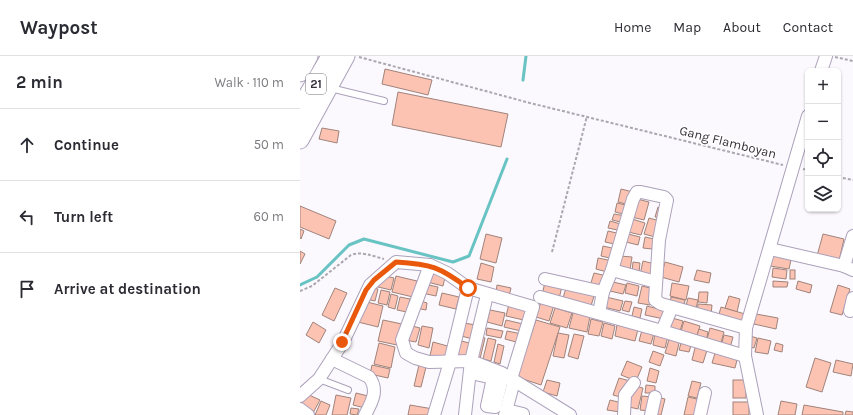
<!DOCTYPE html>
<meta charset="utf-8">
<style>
:root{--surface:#fff;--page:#f7f7f7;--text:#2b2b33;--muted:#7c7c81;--line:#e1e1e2}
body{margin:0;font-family:Karla,sans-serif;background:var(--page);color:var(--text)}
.controls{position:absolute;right:12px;top:12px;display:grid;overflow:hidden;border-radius:6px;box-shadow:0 1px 3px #0004}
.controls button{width:36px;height:36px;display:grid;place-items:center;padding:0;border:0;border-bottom:1px solid var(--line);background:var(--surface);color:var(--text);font:20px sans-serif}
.stop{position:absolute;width:12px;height:12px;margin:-9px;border:3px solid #ea580c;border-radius:50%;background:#fff}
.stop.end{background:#ea580c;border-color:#fff;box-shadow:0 1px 4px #0008}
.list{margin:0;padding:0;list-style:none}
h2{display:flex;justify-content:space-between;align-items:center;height:52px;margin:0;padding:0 16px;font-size:17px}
h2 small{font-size:13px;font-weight:400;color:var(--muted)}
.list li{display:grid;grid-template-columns:26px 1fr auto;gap:12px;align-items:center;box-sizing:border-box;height:72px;padding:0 16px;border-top:1px solid var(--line)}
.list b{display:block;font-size:15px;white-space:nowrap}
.list em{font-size:13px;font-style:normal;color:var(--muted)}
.icon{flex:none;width:22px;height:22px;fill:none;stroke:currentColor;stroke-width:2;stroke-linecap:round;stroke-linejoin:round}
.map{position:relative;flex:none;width:553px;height:359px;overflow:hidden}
header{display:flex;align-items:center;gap:24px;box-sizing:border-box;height:56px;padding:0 20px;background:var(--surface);border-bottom:1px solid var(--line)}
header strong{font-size:19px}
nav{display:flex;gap:22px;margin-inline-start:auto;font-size:14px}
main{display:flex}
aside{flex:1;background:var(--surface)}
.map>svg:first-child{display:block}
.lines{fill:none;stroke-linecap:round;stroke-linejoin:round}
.stream{stroke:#68c3c3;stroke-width:3}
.building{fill:#fcc3b2;stroke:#a0837b}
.lane-casing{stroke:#aca1ba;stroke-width:8}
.street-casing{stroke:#aca1ba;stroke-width:14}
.secondary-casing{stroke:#aca1ba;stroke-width:19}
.highway-casing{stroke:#aca1ba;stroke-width:24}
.path{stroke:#aba7af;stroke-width:2;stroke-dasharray:3 2;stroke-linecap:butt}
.lane{stroke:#fff;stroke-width:6}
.street{stroke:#fff;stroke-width:12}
.secondary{stroke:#fff;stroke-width:17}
.highway{stroke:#fff;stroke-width:22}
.route{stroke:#ea580c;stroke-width:5}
.labels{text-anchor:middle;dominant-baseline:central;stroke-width:3;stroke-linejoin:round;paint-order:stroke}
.shield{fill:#fff;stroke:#726e75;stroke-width:1}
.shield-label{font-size:12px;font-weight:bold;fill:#35303a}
.street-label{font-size:13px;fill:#35303a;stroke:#fff}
</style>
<header>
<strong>Waypost</strong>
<nav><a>Home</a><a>Map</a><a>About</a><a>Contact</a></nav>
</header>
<main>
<aside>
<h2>2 min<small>Walk · 110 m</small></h2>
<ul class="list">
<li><svg class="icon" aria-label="ahead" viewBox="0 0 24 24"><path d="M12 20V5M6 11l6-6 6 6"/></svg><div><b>Continue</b></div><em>50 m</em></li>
<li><svg class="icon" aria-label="left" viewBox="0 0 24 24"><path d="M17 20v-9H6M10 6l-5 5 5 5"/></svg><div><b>Turn left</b></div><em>60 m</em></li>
<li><svg class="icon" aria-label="arrive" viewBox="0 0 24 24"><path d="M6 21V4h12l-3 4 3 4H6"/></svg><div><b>Arrive at destination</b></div></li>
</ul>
</aside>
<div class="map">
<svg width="553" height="359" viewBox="0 0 553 359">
<rect width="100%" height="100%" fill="#fbf8fe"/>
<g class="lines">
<g class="stream">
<polyline points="223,24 226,0"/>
<polyline points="0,229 17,221 49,189 64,183 153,206 169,200 207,103"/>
</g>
</g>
<g class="building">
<polygon points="85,13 132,24 128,39 82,28"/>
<polygon points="98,36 208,58 201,91 92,69"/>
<polygon points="22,72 39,75 37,87 19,83"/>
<polygon points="321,133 333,136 330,149 318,146"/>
<polygon points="337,143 349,146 344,164 332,161"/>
<polygon points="317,147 330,150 328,159 315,156"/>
<polygon points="0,150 36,165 29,183 0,171"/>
<polygon points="358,151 364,153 361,162 355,161"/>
<polygon points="314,158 326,160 325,167 312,164"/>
<polygon points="349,162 360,165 355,181 344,178"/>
<polygon points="332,163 345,167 341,179 328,176"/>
<polygon points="310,165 324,169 322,175 308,172"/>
<polygon points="0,173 4,175 1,183 0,182"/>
<polygon points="308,175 321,178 319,189 305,186"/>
<polygon points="186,178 202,182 196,207 180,203"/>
<polygon points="328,178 340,181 338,189 326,186"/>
<polygon points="523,178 544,183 539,205 517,200"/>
<polygon points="345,181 354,183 352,193 343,192"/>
<polygon points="303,190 316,193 314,203 301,200"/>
<polygon points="0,195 5,198 0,208"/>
<polygon points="473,196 492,199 489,213 470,210"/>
<polygon points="320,200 332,201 330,214 318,213"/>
<polygon points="298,202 313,205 311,217 296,213"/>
<polygon points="343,205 355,208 352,222 340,219"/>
<polygon points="333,206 340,207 339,216 332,216"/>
<polygon points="365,206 383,211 379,226 361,221"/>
<polygon points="181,207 194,211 191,226 177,223"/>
<polygon points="473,212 487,214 486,223 472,221"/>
<polygon points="130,213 146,217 143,230 127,226"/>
<polygon points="397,214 411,217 409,227 394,224"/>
<rect x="490" y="214" width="5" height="9"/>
<polygon points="294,217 307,220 304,233 290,230"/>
<polygon points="81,219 94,222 91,234 78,231"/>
<polygon points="96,220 117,225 113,241 92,236"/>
<polygon points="473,225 488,226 487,231 473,231"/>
<polygon points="498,225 512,229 510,237 496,233"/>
<polygon points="245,226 262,230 259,243 242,239"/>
<polygon points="313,226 326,229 323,238 310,235"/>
<polygon points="327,227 339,230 337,240 325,237"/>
<polygon points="372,227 389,230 386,244 370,240"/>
<polygon points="124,228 138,231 136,240 122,237"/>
<polygon points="197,229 211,232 209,240 196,237"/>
<polygon points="267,229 295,237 290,253 262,245"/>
<polygon points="538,229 550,233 542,259 530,256"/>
<polygon points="342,230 354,233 350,249 338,247"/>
<polygon points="70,231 78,233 75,245 66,243"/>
<polygon points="35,232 47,237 34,265 22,259"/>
<polygon points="81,234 90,236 87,249 78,247"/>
<polygon points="399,236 408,236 407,247 398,246"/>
<polygon points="142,237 159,241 156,253 139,249"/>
<polygon points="91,238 98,240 95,253 88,251"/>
<polygon points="429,240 440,243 437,256 425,252"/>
<polygon points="100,241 110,243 107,256 97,254"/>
<polygon points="306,241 323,245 320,255 304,251"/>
<polygon points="371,241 385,244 384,250 370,248"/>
<polygon points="388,242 398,244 395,256 385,254"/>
<polygon points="118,244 127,247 126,254 116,252"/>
<polygon points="63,245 83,250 78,271 58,266"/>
<polygon points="325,245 332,246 329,256 322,254"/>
<polygon points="241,246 254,249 249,265 236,261"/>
<polygon points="209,248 231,253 228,265 206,260"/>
<polygon points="398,248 412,249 411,259 397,258"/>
<polygon points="347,250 366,255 364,263 345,259"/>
<polygon points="334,251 342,253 340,262 332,260"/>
<polygon points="421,251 445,258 442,269 418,262"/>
<polygon points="255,252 272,257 267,272 250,267"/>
<polygon points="190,254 205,257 202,270 187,266"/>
<polygon points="273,257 290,260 287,276 269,272"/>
<polygon points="456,258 478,262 476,273 454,268"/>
<polygon points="372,262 383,265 380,275 369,272"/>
<polygon points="291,263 303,266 299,280 288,278"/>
<polygon points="83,264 102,268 97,289 78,285"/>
<polygon points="206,264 223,268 221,275 204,271"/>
<polygon points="236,264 260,271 241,329 217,321"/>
<polygon points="384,265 400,270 397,280 381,275"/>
<polygon points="13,266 26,274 19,287 6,279"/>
<polygon points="164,267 176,269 173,283 161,280"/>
<polygon points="304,267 315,270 312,283 301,280"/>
<polygon points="108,269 120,272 116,286 105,284"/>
<polygon points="317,269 338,273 335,285 315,280"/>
<polygon points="122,270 133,272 129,292 118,289"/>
<polygon points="187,272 203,275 201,282 186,279"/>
<polygon points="410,272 424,276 420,290 406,287"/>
<polygon points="399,273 408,276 406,286 396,283"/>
<polygon points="342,274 354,277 351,288 339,285"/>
<polygon points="207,275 222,278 220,287 205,283"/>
<polygon points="258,277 269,279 264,302 253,300"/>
<polygon points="355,277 368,280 365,292 353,289"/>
<polygon points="274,278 284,280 278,303 268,300"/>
<polygon points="424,279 433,281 430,292 421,290"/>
<polygon points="179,280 185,282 180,303 174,302"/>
<polygon points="370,280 380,283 376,300 365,297"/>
<polygon points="450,280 457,282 454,292 447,290"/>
<polygon points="188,282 196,284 191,305 183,303"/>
<polygon points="458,282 471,285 468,298 455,296"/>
<polygon points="158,284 169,287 166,302 155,299"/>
<polygon points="382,284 392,286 389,296 379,294"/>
<polygon points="133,286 151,291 148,304 130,300"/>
<polygon points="79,287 95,291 91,312 74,308"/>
<polygon points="476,287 483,289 482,296 474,294"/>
<polygon points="198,288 204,290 200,308 194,306"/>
<polygon points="396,288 408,291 403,307 392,304"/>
<polygon points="416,294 438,300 435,312 412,307"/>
<polygon points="353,295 364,299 360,310 349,306"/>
<polygon points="515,302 531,307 522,336 506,331"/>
<polygon points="536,304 553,308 551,320 533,316"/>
<polygon points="327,305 342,311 336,325 321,319"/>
<polygon points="72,309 90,313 88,322 70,318"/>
<polygon points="119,309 126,311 121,331 114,330"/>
<polygon points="350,312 359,315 356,327 347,325"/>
<polygon points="319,322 330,325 324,342 313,339"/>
<polygon points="247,324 260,327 257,340 243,336"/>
<rect x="433" y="324" width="13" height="18"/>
<polygon points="392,325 401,327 397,342 388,340"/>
<polygon points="346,329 355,330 355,337 345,337"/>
<polygon points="334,330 343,332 338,353 329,351"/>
<polygon points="56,337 68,340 65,352 53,349"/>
<polygon points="7,338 20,344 13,357 0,351"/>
<polygon points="36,339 51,342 47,359 32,359"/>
<polygon points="342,340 352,341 350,355 340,354"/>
<polygon points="358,341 365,343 361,359 353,359"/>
<polygon points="388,341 401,344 397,359 384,359"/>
<polygon points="310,344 322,347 320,356 307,354"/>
<polygon points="21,345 30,349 26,359 15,359"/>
<polygon points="481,345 497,348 495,359 478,359"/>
<rect x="433" y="346" width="16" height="13"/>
<polygon points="110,349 133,353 132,359 108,359"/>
<polygon points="504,349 543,356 543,359 502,359"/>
<polygon points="51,352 59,353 57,359 50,358"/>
<polygon points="546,355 553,356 553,359 545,359"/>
</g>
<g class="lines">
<g class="lane-casing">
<g id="lane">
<polyline points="30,32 84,45"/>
<polyline points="19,323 48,334"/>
</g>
</g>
<g class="street-casing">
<g id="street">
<polyline points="521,15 526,0"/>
<polyline points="470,193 544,210 553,214"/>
<polyline points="130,209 102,284 106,297 115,302 129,306 171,305 202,317 270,359"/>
<polyline points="544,210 553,180"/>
<polyline points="312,214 356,226"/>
<polyline points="245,223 303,236"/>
<polyline points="240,241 362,275 372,251 446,272"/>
<polyline points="550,255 553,242"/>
<polyline points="299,257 303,236 312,214 333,143 337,136 341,136 364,141 367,144 359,184 355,244 361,248 372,251"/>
<polyline points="362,275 445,300"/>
<path d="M32,303L69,321C79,334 72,346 65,359"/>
<polyline points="171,317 193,322 187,350 195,351 203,319"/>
<polyline points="0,340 19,323 43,286 70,229 96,206 130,209 147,217 168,232 233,251 211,323"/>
<polyline points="0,353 8,359"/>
<polyline points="206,354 223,358"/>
<polyline points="134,359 150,306 168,232"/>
<polyline points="165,359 171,305 187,239"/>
<polyline points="205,359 214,325"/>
<polyline points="324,359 325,339 334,327"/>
<polyline points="351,359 355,341"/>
<polyline points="400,359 405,337"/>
<polyline points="457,359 445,300 446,272 508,60"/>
</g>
</g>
<g class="secondary-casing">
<g id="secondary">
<polyline points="0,17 9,0"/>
<polyline points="0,84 46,0"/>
</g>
</g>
<g class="highway-casing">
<polyline id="highway" points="0,57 33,0"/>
</g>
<g class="path">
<polyline points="59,1 230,47 483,109"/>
<polyline points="535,1 553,5"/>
<polyline points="503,113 508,114"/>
<polyline points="538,121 553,124"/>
<polyline points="252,196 287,60"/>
<path d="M0,235L12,230L51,199C62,195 72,200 84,203"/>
</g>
<use href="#lane" class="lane"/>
<use href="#street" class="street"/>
<use href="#secondary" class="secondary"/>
<use href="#highway" class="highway"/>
</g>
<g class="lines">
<path class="route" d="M42,286L66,234L74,224L96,206C131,208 140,211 168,232"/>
</g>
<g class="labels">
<rect class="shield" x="6" y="18" width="20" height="20" rx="3"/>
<g class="shield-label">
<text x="16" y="28">21</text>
</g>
<g class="street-label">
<text transform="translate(428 86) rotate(14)">Gang Flamboyan</text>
</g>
</g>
</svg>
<div class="controls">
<button>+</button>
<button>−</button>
<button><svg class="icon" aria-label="locate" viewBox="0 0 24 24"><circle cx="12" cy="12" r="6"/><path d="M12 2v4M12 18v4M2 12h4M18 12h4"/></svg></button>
<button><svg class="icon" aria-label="layers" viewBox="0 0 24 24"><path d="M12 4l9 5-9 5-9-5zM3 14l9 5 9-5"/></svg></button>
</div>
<div class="stop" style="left:168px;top:232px"></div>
<div class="stop end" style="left:42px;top:286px"></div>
</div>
</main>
